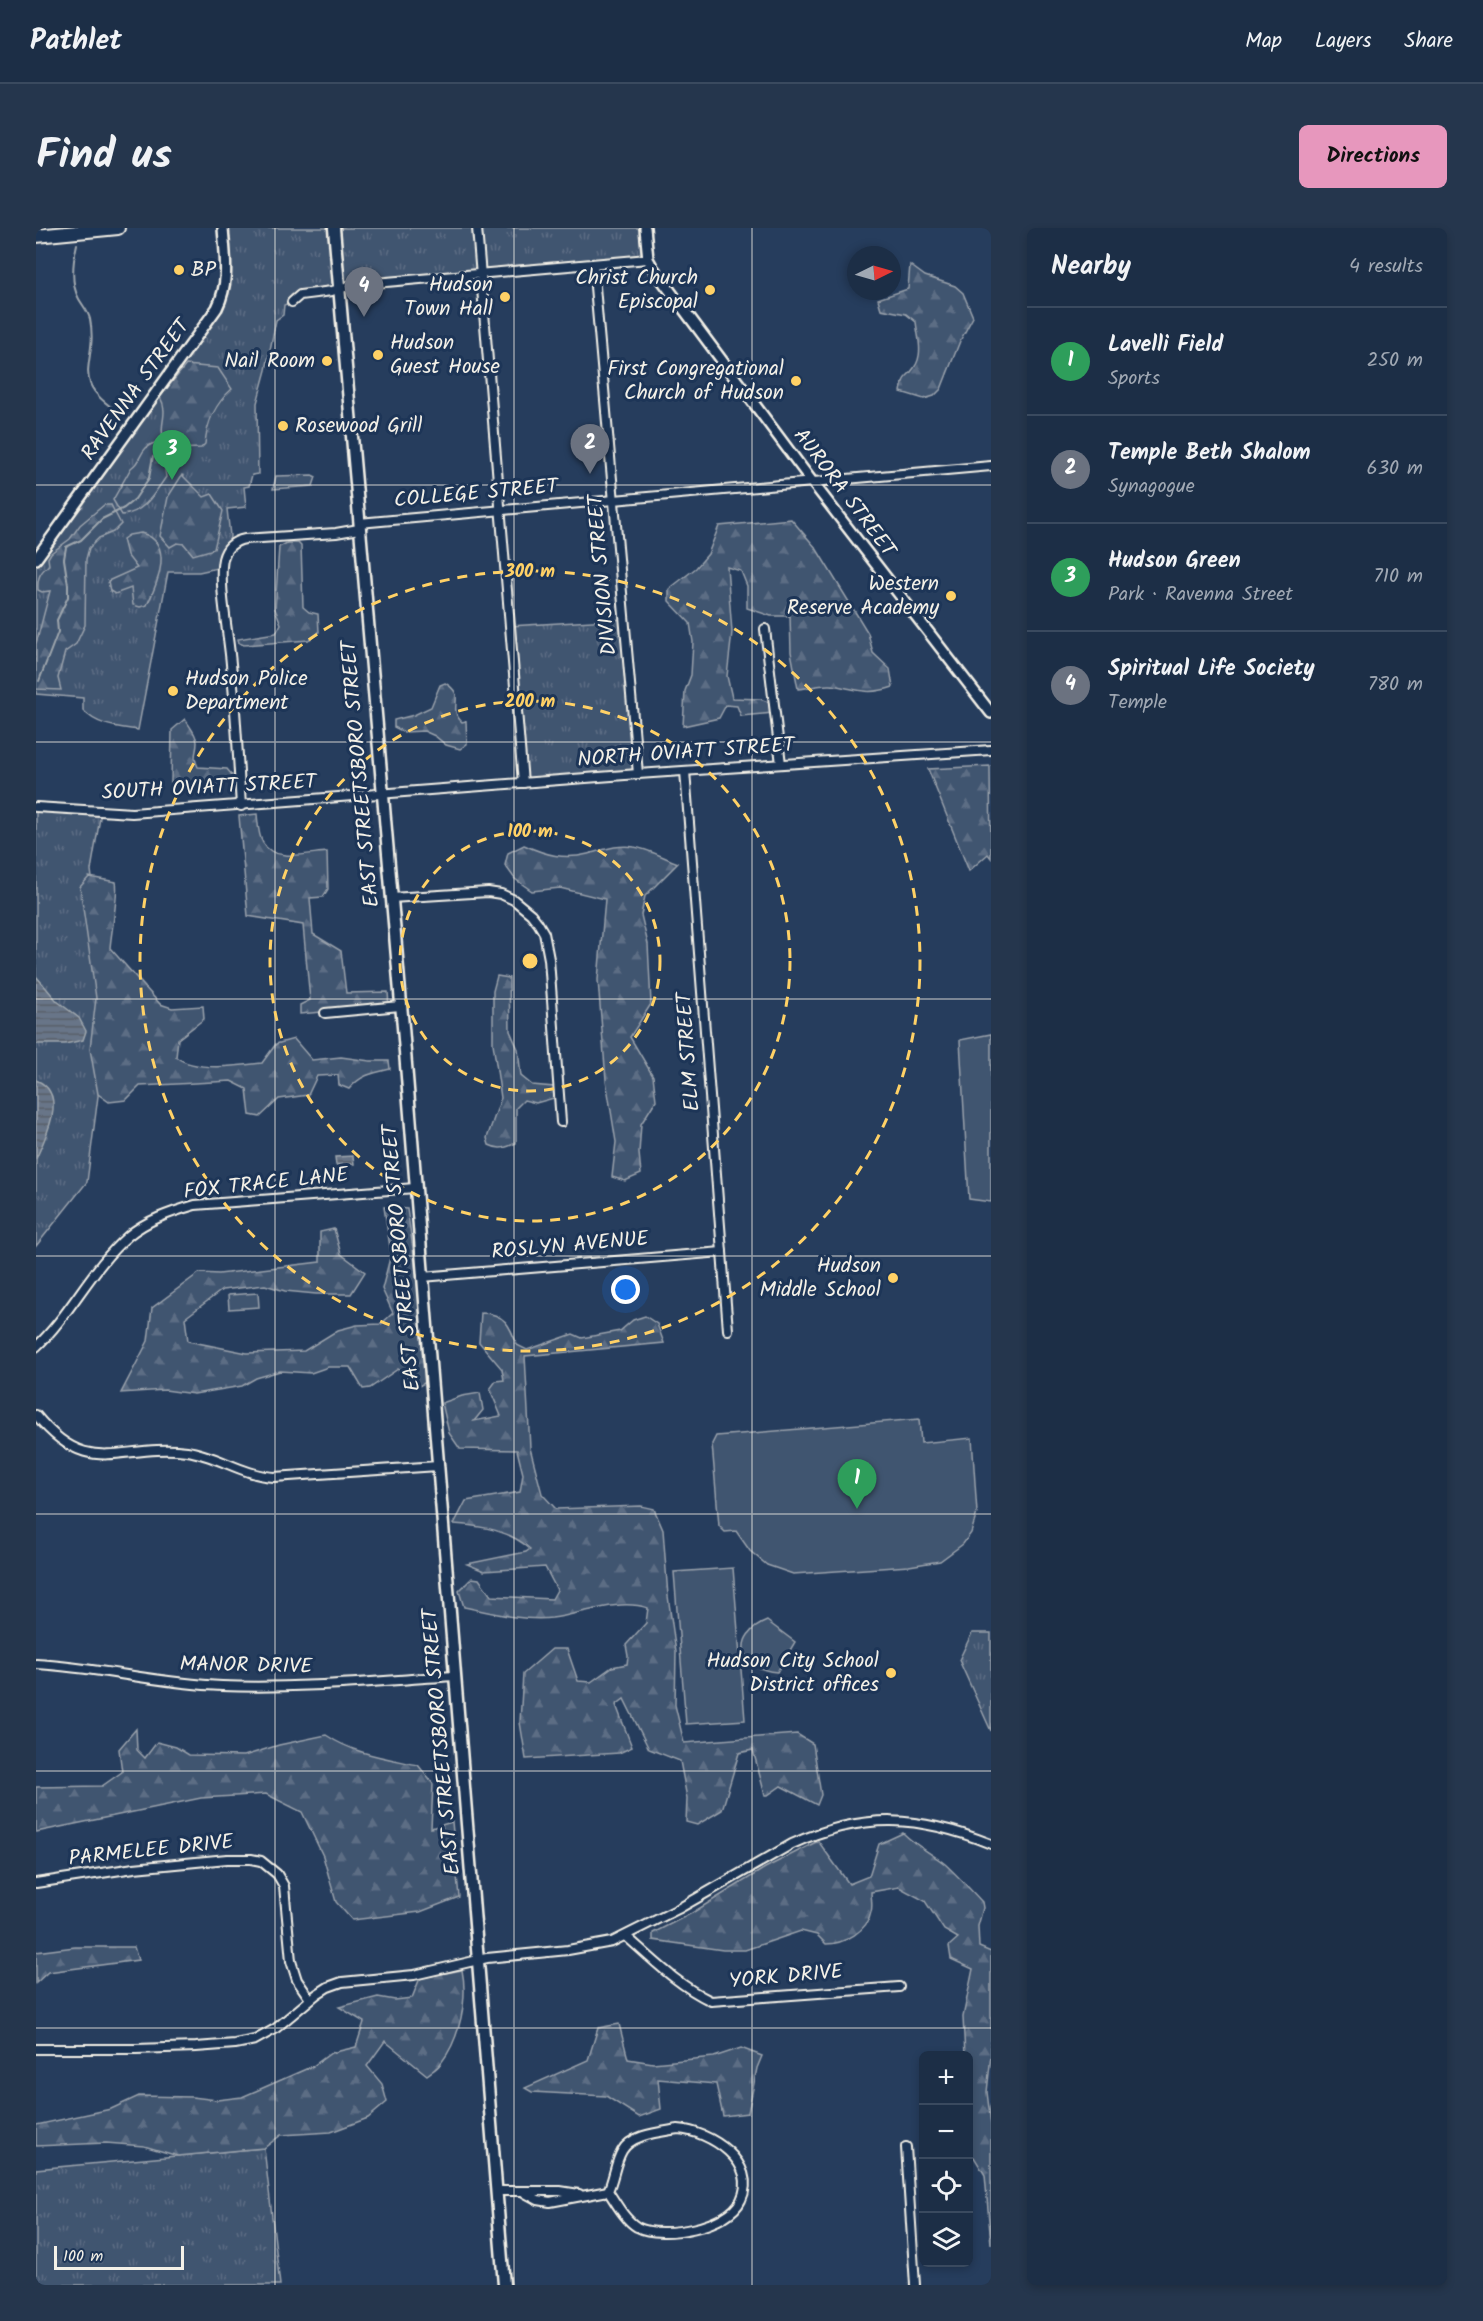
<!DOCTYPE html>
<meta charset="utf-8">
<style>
:root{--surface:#1c2e46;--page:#25364d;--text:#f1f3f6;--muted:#a0a8b3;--line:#3a4a5f;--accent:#e797bd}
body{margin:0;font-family:Kalam,sans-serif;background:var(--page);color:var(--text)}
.controls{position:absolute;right:18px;bottom:18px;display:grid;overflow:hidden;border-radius:9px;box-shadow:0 3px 9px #0003}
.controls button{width:54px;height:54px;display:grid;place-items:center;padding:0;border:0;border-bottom:2px solid var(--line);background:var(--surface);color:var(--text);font:30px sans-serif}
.compass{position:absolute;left:811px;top:18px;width:54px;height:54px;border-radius:50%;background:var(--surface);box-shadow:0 3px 9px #0003;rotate:85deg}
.scale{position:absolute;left:18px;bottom:15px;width:130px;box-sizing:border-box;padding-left:6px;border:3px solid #f4f1e8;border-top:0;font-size:16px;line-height:21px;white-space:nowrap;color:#f4f1e8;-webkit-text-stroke:4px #1d3557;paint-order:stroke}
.you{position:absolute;left:590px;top:1062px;width:21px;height:21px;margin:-15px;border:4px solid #fff;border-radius:50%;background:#1a73e8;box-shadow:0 0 0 9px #1a73e833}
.badge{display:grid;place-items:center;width:39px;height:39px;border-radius:50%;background:var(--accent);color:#fff;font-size:20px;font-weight:700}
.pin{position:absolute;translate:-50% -50px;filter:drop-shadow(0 2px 3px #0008)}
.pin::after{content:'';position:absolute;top:32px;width:21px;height:18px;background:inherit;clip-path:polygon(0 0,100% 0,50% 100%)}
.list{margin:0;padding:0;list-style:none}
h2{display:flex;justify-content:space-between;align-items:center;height:78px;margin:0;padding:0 24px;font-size:26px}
h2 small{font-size:20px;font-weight:400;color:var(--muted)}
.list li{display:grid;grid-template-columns:39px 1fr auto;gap:18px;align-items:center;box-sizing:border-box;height:108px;padding:0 24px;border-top:2px solid var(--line)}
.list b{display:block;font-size:22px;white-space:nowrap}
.list p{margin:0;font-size:20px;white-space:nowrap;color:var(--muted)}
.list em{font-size:20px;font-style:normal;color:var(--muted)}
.icon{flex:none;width:33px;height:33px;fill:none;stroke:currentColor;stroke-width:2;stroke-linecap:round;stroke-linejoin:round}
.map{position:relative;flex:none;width:955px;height:2057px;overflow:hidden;border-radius:9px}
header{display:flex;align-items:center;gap:36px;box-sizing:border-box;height:84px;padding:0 30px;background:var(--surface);border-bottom:2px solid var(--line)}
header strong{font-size:28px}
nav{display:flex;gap:33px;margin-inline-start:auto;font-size:21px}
.intro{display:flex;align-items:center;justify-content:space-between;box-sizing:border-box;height:144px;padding:0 36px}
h1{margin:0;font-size:42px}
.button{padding:15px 27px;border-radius:9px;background:var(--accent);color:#111;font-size:21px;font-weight:700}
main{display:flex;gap:36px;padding:0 36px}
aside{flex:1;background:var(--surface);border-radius:9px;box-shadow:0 3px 9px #0003}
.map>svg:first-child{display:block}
.grass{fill:url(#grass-tufts);stroke:#9aa2ac;stroke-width:1.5}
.forest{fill:url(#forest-firs);stroke:#9aa2ac;stroke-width:1.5}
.pitch{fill:#40546f;stroke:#9aa2ac;stroke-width:1.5}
.water{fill:url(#water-rules);stroke:#9fa7ae;stroke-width:1.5}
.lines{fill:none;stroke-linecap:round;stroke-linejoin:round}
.stream{stroke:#9fa7ae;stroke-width:2}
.minor-casing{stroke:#f4f1e8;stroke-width:12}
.tertiary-casing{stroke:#f4f1e8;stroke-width:14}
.secondary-casing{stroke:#f4f1e8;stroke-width:15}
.primary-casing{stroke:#f4f1e8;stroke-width:16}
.minor{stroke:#1d3557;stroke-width:8}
.tertiary{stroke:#1d3557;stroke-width:9}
.secondary{stroke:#1d3557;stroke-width:10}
.primary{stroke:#1d3557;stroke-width:12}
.grid{fill:none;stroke:#f4f1e8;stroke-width:1.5;stroke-opacity:0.55}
.ring{fill:none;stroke:#ffd166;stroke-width:3;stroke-dasharray:10 8}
.poi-dot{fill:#ffd166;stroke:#1d3557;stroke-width:2}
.labels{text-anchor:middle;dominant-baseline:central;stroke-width:6;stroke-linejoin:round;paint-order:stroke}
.poi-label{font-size:21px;fill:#f4f1e8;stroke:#1d3557;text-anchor:end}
.street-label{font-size:21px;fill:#f4f1e8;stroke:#1d3557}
.centre{fill:#ffd166;stroke:#1d3557;stroke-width:3}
.ring-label{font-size:18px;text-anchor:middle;font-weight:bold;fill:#ffd166;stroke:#1d3557;stroke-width:6;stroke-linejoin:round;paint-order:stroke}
</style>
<header>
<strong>Pathlet</strong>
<nav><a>Map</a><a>Layers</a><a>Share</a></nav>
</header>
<div class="intro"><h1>Find us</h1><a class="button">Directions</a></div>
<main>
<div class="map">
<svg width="955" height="2057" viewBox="0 0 955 2057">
<defs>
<pattern id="grass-tufts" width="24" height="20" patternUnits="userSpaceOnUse" patternTransform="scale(1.5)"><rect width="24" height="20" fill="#40546f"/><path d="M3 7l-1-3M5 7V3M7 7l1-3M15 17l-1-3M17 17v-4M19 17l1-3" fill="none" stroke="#5c6d84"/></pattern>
<pattern id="forest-firs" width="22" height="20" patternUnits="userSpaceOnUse" patternTransform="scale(1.5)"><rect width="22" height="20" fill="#40546f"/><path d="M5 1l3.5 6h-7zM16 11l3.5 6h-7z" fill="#5c6d84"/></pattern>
<pattern id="water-rules" width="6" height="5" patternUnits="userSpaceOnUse" patternTransform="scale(1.5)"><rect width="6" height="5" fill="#677588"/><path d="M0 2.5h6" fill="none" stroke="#585e67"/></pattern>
</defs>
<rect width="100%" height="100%" fill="#263d5d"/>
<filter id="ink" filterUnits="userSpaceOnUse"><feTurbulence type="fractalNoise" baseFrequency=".0167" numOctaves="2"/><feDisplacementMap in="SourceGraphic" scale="12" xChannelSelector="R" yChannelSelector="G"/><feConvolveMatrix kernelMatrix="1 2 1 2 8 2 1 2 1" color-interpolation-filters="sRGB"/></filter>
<g filter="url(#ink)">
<g class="grass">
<path d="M187,0H609L612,31L370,52L264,67L256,74L248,77L247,87L240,92L230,142L221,175L222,246L216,247L213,258L208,259L210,279L191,281L194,308L193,313L188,317L181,340L163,344H132L102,502C82,499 61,498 47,482V470L0,466V331L186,70Z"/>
<polygon points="276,247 280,249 277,258 237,261 240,248"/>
<polygon points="589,391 602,546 487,555 474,398"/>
<polygon points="0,579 65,584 55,642 73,782 51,954 0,1018"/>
<polygon points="936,1405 955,1405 955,1503 923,1432"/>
<polygon points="228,1920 244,2057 0,2057 0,1941"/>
</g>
<g class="forest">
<path d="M874,37L889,48L919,58L927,65L937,89L924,113L905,161L898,168L888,171L865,164C868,145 869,153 878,140C888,126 882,110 880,94L870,86L845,81L842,71L872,61Z"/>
<path d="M150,137L182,140L196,161C179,176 171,193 169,216L165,220L136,221C115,201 136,191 124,169Z"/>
<path d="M122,214L127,228L130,249C118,266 108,285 86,287L77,272L95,240C108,231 102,219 122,214Z"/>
<polygon points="146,247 168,269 176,266 187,283 178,321 157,327 148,316 141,315 134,319 124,308 132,269"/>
<path d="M68,277H75L85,296L77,304L63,310L53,320L50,331L49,397L40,416L29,424L22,450L25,462L0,461V416L14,363L6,364L2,362C1,350 4,344 13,337L12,330L15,325L34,311L44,297Z"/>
<path d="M755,291L780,320L832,405L837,425L854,441L857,459C830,468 821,461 795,457C785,456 772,460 762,461L755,424L754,388H735L711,380V358L705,343L691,339L696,404L691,448L696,470L724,471L735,475L737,485L705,488L701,478L690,477L683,490L647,498L649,463L655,447L657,414L654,395L633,373V361L660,340L672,326L683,298Z"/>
<path d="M105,305C139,314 122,355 111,377L104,379L97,377L95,360L79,366L74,363L72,353L101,340L91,327L87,311L93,307Z"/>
<polygon points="251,315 262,315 265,318 267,379 273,384 282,386 283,404 273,412 208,417 203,415 202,411 240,405 245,396 239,381 243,319"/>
<path d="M409,455C432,468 410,479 426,494L430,493L431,516L424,521L410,517L399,508L388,503L368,504L358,499V492L378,487L395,479L404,457Z"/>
<path d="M149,491C153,498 160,505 161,514C161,526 156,526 162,539L191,541L196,547C180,559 162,564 142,562L135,554L136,502Z"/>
<polygon points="954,538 955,630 952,626 933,643 892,541"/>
<path d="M221,586C222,595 222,607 227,615C238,635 273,625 291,624L292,661L287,669L274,670L277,706L305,723L310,765L352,764L353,778L264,786V777L274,772L267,697L212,688L203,588Z"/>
<path d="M488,617C510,627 528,632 552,626C567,622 582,616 598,619C613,621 628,630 642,635L609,668L605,687L612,716L615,776L594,809L617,848L620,872L605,896L603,925L605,946L589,953L576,949L580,914L570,852L562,752L569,671L524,660L496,663L479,651L469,637L472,625Z"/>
<path d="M53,649L80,654C83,663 75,706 74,720L124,776L136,780L167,778L168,791L142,811L140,829C159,844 202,838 226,835L240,816L258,811L276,832L305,829L334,833H353L354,841C336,845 325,847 313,861L303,857L302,847L281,848L272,867L243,871L224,889L214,887L211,861L195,853L104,858L90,872L73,874L62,866L54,821L60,770L44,659Z"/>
<path d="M461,748L473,750L474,803L482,821L485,848L496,857L518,859V870L500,875L488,872L480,880V915C470,920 463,922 453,917L451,910L465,870L457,815V763Z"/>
<polygon points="348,979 371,981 378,1027 392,1153 379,1160 362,1141 334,1160 327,1161 314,1139 292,1139 275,1145 244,1143 220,1150 206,1158 158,1166 129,1162 85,1165 112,1113 116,1080 163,1045 183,1046 284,1034 284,1004 298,1001 305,1026 329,1044 315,1066 280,1066 249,1063 229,1057 186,1062 149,1090 152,1113 211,1125 268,1123 302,1102 321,1097 345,1096 357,1085 346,1061 355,1026"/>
<path d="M445,1085C469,1085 474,1098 481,1117L491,1122L537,1106L546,1110L584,1103L597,1092L609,1088L621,1096L628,1115L489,1128L494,1220L506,1266L520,1281L605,1278L618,1281L627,1302L632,1368L640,1424L639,1477L648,1515L761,1506L777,1516L785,1567L781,1577L745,1558L732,1567H729L717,1522L703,1525L686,1582L661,1597L650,1594L651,1570L644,1533L613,1521L588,1471L580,1477L596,1519L583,1525L490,1531L484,1494L487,1446L516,1421H531L542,1453L555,1454L576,1439L591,1436L592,1428L590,1417L610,1395L612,1380C582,1370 547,1386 516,1390C487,1393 456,1385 428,1379L423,1363L436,1350L443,1351L455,1368L516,1371L521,1362L509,1339L448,1343L431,1336L490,1324L494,1321C473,1302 446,1298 418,1296L430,1273L484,1264L487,1246L481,1222L424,1221L413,1205L406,1175L426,1168L444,1165L447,1182L438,1193L465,1188L454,1161L460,1153L468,1152L466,1141L443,1114Z"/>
<path d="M100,1501L101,1522L109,1530L121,1514L140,1519L153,1527L208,1528L243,1517L290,1507C318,1526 349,1530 382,1537L397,1556L395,1600L416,1594L423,1669L384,1684L316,1692L300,1674L287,1628L266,1584L230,1566L165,1570L0,1604V1559L66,1558L86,1544L83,1521Z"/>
<path d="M867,1605C880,1618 895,1625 909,1636C922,1648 934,1661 946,1674L947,1680L942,1698L943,1719L955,1724V1827L951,1864L955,1897V2016L949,1947L938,1929L933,1930L932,1828L929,1827L927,1789L937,1741L915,1731L913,1718L922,1710L908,1702L889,1673L863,1659L835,1664C835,1670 837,1678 835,1684C832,1703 808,1716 790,1716L781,1707L765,1703L709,1722H687L617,1712V1705L656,1685L729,1640L782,1613L813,1656L833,1648L843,1616Z"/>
<polygon points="39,1719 98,1719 102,1732 12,1744 0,1755 0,1724"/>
<path d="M426,1742C432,1771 424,1811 405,1835C402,1840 396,1843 391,1847L349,1813L331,1838L346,1856L351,1874L332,1890L295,1904L245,1907L228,1920L142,1928L108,1918L70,1915L0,1918V1897L75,1881L103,1868L156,1869L181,1872L206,1869L277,1838L295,1825L320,1819L328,1794L303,1779L342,1769L359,1772L376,1770L384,1750Z"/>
<polygon points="583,1796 592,1831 617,1835 678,1829 705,1820 726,1828 721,1840 712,1885 687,1888 680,1856 622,1851 625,1881 603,1889 570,1868 496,1864 489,1860 552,1832 562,1800"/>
</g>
<g class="pitch">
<polygon points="955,806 955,974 933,971 924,812"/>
<polygon points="222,1065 223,1079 193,1081 192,1067"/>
<polygon points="883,1191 885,1215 936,1210 941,1285 935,1305 927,1316 904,1333 873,1338 757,1346 731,1337 714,1323 700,1303 689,1304 683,1298 676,1216 680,1208"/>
<polygon points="697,1340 709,1492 650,1496 638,1344"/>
<path d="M731,1393L759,1414L741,1444C702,1441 696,1407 731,1393Z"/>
</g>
<g class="water">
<polygon points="0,748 21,773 43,790 50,803 47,812 29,816 0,816"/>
<path d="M0,852C33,866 10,907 0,931Z"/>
<polygon points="317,928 318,936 300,937 299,929"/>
</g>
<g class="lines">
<g class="stream">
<path d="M41,16C37,33 34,55 43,71C47,78 52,83 54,91C63,137 30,151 84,185"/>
<polyline points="3,453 22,404 21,392 32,369 32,357 28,331 30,319 45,312 66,291 88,280 99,271 113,250 117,228"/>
</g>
<g class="minor-casing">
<g id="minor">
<polyline points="441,0 487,555"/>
<polyline points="557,36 602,546"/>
<polyline points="256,74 264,67 296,63 316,57 612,31"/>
<polyline points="323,295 955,238"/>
<polyline points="729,401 745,536"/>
<polyline points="649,543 692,1102"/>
<path d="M205,578C202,531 200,483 195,436C193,409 182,356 187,331C190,319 198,313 209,311L300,305L323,301"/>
<polyline points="0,579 96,585 602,546 955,522"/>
<polyline points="355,670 452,664 465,666 478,672 495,686 502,695 508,705 513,731 525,894"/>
<polyline points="289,785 364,778"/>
<polyline points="386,1049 686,1024"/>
<path d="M0,1119C35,1086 55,1040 92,1008C111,992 135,984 159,977L379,960"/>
<path d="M0,1187C53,1252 83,1215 151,1223C181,1227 206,1247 238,1249L402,1238"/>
<path d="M0,1436C62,1439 123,1456 186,1458C264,1461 342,1453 419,1448"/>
<polyline points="0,1655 98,1640 191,1631 215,1631 225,1633 241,1646 248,1658 255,1733 261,1752 274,1771"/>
<path d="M591,1709C617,1732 643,1758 675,1773L863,1759"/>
<path d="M0,1821H100L160,1819L199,1816L219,1812L239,1801L281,1766L292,1759L306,1754L378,1747L451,1730L532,1722L576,1714L642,1681L756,1616C828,1584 883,1587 955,1616"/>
<path d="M642,1901C674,1903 723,1935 705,1972C693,1999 626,2012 601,1999C589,1992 580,1975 572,1963C578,1950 579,1935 586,1923C595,1906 626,1904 642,1901Z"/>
<polyline points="870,1919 879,2057"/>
<polyline points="461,1963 524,1963 543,1966"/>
<polyline points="489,1965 502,1972 514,1974 572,1963"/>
</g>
</g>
<g class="tertiary-casing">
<g id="tertiary">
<polyline points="609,0 612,31 617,40 777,255 955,485"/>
<path d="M0,331L181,80C194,54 189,28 187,0"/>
</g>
</g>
<g class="secondary-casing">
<polyline id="secondary" points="298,0 367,799 468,2057"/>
</g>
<g class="primary-casing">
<polyline id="primary" points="0,8 82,0"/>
</g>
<use href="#minor" class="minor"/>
<use href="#tertiary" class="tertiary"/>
<use href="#secondary" class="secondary"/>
<use href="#primary" class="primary"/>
</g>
</g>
<path class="grid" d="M239,0V2057M478,0V2057M716,0V2057M0,257H955M0,514H955M0,771H955M0,1028H955M0,1286H955M0,1543H955M0,1800H955"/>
<g class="ring">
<circle cx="494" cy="733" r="130"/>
<circle cx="494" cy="733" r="260"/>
<circle cx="494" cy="733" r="390"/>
</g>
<g class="poi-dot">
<circle cx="143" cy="42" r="6"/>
<circle cx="674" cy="62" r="6"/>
<circle cx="469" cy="69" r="6"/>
<circle cx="342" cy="127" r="6"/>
<circle cx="291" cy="133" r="6"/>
<circle cx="760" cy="153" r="6"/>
<circle cx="247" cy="198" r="6"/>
<circle cx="915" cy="368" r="6"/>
<circle cx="137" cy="463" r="6"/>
<circle cx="857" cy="1050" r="6"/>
<circle cx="855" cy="1445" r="6"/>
</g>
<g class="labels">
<g class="poi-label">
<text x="155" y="42" text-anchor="start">BP</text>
<text x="662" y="50">Christ Church<tspan x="662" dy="24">Episcopal</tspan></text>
<text x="457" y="57">Hudson<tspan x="457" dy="24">Town Hall</tspan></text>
<text x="354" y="115" text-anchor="start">Hudson<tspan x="354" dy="24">Guest House</tspan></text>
<text x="279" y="133">Nail Room</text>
<text x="748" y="141">First Congregational<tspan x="748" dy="24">Church of Hudson</tspan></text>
<text x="259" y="198" text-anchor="start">Rosewood Grill</text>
<text x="903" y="356">Western<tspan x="903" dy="24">Reserve Academy</tspan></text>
<text x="149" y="451" text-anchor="start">Hudson Police<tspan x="149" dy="24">Department</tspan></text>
<text x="845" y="1038">Hudson<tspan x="845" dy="24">Middle School</tspan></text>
<text x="843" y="1433">Hudson City School<tspan x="843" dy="24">District offices</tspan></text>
</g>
<g class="street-label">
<text transform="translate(100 162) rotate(-54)">RAVENNA STREET</text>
<text transform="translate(808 265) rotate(53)">AURORA STREET</text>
<text transform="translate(440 266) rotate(-5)">COLLEGE STREET</text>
<text transform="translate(567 347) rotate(-95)">DIVISION STREET</text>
<text transform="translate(650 525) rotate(-4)">NORTH OVIATT STREET</text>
<text transform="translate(325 546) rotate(-95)">EAST STREETSBORO STREET</text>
<text transform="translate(173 560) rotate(-3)">SOUTH OVIATT STREET</text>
<text transform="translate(653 824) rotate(-94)">ELM STREET</text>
<text transform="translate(230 956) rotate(-6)">FOX TRACE LANE</text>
<text transform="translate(534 1018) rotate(-5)">ROSLYN AVENUE</text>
<text transform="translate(366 1030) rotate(-95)">EAST STREETSBORO STREET</text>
<text transform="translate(210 1438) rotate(1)">MANOR DRIVE</text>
<text transform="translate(406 1514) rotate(-95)">EAST STREETSBORO STREET</text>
<text transform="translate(115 1623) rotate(-6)">PARMELEE DRIVE</text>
<text transform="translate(750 1749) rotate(-5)">YORK DRIVE</text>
</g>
</g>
<circle cx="494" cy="733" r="9" class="centre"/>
<g class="ring-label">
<text x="494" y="349">300 m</text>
<text x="494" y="479">200 m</text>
<text x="494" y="609">100 m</text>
</g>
</svg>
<div class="controls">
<button>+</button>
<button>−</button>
<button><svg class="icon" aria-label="locate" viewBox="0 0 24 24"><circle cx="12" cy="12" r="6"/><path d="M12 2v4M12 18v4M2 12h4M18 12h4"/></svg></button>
<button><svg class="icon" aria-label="layers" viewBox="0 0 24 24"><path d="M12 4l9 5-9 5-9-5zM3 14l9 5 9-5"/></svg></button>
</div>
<svg class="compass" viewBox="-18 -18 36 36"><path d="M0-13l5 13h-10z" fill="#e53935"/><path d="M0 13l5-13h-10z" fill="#a0a8b3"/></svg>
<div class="scale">100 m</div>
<div class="you"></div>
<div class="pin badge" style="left:821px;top:1281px;background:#2e9e5b">1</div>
<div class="pin badge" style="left:554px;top:246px;background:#6b7280">2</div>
<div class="pin badge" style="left:136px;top:252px;background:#2e9e5b">3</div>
<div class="pin badge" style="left:328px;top:89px;background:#6b7280">4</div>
</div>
<aside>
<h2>Nearby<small>4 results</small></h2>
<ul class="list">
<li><span class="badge" style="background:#2e9e5b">1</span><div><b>Lavelli Field</b><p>Sports</p></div><em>250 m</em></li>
<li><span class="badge" style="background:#6b7280">2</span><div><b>Temple Beth Shalom</b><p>Synagogue</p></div><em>630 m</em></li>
<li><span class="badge" style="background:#2e9e5b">3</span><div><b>Hudson Green</b><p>Park · Ravenna Street</p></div><em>710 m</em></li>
<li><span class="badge" style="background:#6b7280">4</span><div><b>Spiritual Life Society</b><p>Temple</p></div><em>780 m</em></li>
</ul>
</aside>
</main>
